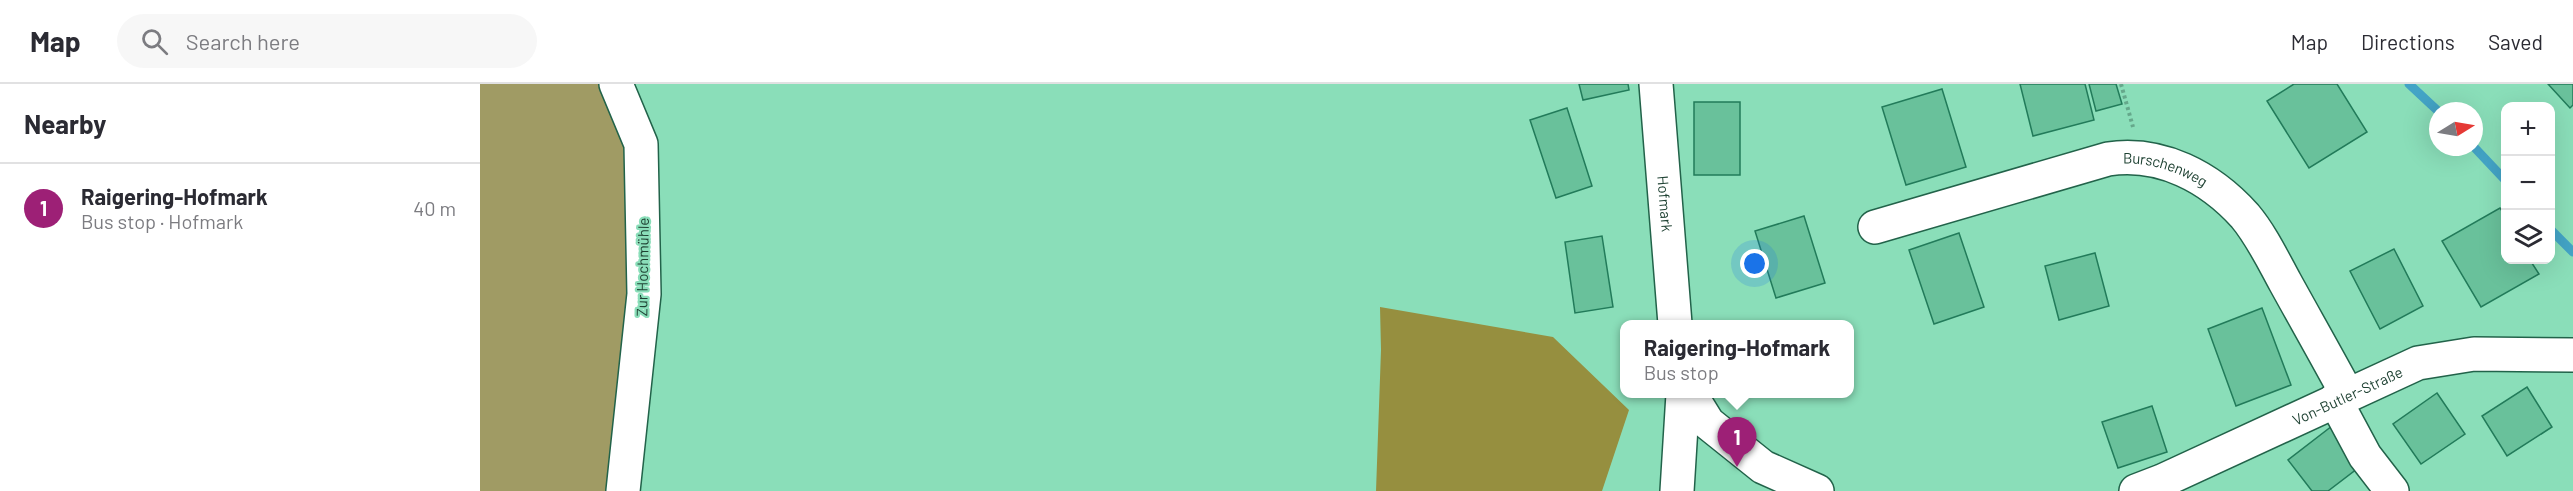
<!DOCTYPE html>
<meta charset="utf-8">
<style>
:root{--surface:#fff;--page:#f7f7f7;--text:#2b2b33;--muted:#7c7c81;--line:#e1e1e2;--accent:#9d2076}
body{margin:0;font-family:Barlow,sans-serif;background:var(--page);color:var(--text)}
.controls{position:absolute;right:18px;top:18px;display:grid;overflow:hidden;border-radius:12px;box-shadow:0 6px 24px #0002}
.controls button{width:54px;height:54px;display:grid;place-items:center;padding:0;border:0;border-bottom:2px solid var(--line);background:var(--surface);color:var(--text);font:30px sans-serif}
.compass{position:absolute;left:1949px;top:18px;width:54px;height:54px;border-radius:50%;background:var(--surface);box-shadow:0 6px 24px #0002;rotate:79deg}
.you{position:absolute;left:1275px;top:180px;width:21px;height:21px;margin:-15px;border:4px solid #fff;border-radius:50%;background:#1a73e8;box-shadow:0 0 0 9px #1a73e833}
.badge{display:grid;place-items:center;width:39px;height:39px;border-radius:50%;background:var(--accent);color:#fff;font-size:20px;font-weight:700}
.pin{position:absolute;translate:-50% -50px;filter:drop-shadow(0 2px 3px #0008)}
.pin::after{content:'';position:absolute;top:32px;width:21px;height:18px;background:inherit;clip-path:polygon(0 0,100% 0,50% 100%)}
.popup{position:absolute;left:1140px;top:236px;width:234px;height:78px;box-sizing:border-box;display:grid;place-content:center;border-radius:12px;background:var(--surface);filter:drop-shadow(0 2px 4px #0005);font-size:20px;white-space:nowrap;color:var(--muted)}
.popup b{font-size:22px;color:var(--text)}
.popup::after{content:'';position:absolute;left:50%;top:100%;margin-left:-12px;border:12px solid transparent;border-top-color:var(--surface)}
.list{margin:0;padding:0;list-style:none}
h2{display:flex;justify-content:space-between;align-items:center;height:78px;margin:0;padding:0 24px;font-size:26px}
h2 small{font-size:20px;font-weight:400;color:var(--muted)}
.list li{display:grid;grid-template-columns:39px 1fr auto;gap:18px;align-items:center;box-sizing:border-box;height:90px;padding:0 24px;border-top:2px solid var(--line)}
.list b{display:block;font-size:22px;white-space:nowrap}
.list p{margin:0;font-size:20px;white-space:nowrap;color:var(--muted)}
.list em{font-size:20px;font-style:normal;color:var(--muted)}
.icon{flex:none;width:33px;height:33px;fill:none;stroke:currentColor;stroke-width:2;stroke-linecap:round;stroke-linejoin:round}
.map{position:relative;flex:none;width:2093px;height:407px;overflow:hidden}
header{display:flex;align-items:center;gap:36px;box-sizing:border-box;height:84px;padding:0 30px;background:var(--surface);border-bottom:2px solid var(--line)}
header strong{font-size:28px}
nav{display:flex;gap:33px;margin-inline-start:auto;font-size:21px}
.search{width:420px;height:54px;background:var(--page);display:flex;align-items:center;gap:15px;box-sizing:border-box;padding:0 21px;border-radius:33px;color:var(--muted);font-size:22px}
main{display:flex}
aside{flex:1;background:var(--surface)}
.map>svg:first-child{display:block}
.green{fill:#a09b64}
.forest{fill:#968f3f}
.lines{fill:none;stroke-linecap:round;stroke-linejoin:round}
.stream{stroke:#43a4c6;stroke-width:9}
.building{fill:#69c19b;stroke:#227b5a;stroke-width:1.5}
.minor-casing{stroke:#22634a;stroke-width:36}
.path{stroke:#65a88b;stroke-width:4;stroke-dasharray:3 3;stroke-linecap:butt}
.minor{stroke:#fff;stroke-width:33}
.labels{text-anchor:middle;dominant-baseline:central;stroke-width:4.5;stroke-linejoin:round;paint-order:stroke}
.street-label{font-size:15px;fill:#1f4233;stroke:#8adeb9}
</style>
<header>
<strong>Map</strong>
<div class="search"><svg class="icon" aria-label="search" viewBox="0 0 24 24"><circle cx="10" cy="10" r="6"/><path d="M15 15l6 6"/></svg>Search here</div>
<nav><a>Map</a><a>Directions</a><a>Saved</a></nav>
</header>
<main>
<aside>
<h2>Nearby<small></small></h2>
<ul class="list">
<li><span class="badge">1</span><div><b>Raigering-Hofmark</b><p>Bus stop · Hofmark</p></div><em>40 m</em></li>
</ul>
</aside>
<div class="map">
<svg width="2093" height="407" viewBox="0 0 2093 407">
<rect width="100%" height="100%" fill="#8adeb9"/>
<polygon class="green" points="0,0 136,0 161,60 143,407 0,407"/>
<polygon class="forest" points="900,223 1073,253 1149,326 1122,407 896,407 901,266"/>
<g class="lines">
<g class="stream">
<polyline points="1929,0 1958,27"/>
<polyline points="1994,63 2026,97"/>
<polyline points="2070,145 2093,168"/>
</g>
</g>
<g class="building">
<polygon points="1099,0 1148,0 1149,6 1103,16"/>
<polygon points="1540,0 1605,0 1614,36 1553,52"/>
<polygon points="1609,0 1636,0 1642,20 1616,27"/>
<polygon points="1814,0 1857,0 1887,48 1829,84 1787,17"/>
<polygon points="2068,0 2093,0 2093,21 2090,24"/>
<polygon points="1462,5 1486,83 1426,101 1402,23"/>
<rect x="1214" y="18" width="46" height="73"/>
<polygon points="1087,24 1112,102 1076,114 1050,36"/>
<polygon points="2020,124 2026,133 2026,176 2050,176 2059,190 2001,223 1962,157"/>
<polygon points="1324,132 1345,199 1296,214 1275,147"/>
<polygon points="1479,149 1504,223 1454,240 1429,166"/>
<polygon points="1122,152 1133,223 1095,229 1085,158"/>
<polygon points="1914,165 1943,222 1900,245 1870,187"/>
<polygon points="1615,169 1629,222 1579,236 1565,182"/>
<polygon points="1782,224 1811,301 1756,322 1728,245"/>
<polygon points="2047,303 2072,343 2027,372 2002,332"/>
<polygon points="1957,309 1985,350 1941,380 1913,340"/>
<polygon points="1672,322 1687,368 1638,384 1622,338"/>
<polygon points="1852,342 1882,381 1848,407 1832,407 1808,376"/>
</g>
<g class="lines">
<g class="minor-casing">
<g id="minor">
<polyline points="136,0 161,60 164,210 143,407"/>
<path id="s1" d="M1176,0L1195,240"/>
<path id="s2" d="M1395,143L1628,75C1681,67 1730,93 1765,132C1781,151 1793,176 1805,198C1826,236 1847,273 1867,310"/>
<polyline points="1210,310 1228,339 1283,383 1337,407"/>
<polyline points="1855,316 1885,372 1912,407"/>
<polyline points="1197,407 1203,310"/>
<path id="s3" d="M1656,407L1682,397L1938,279L1994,270L2093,271"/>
</g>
</g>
<polyline class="path" points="1641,0 1653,43"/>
<use href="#minor" class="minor"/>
</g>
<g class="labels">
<g class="street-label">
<text stroke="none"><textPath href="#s2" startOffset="302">Burschenweg</textPath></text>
<text stroke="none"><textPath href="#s1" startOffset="120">Hofmark</textPath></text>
<text transform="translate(162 183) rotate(-89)">Zur Hochmühle</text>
<text stroke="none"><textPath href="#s3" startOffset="232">Von-Butler-Straße</textPath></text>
</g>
</g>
</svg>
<div class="controls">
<button>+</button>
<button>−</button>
<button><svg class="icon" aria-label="layers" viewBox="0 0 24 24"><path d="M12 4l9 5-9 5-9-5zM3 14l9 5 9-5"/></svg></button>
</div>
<svg class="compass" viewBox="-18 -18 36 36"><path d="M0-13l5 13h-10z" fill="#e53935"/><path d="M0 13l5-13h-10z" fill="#7c7c81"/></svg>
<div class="you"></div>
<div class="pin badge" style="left:1257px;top:383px">1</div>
<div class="popup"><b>Raigering-Hofmark</b>Bus stop</div>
</div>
</main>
